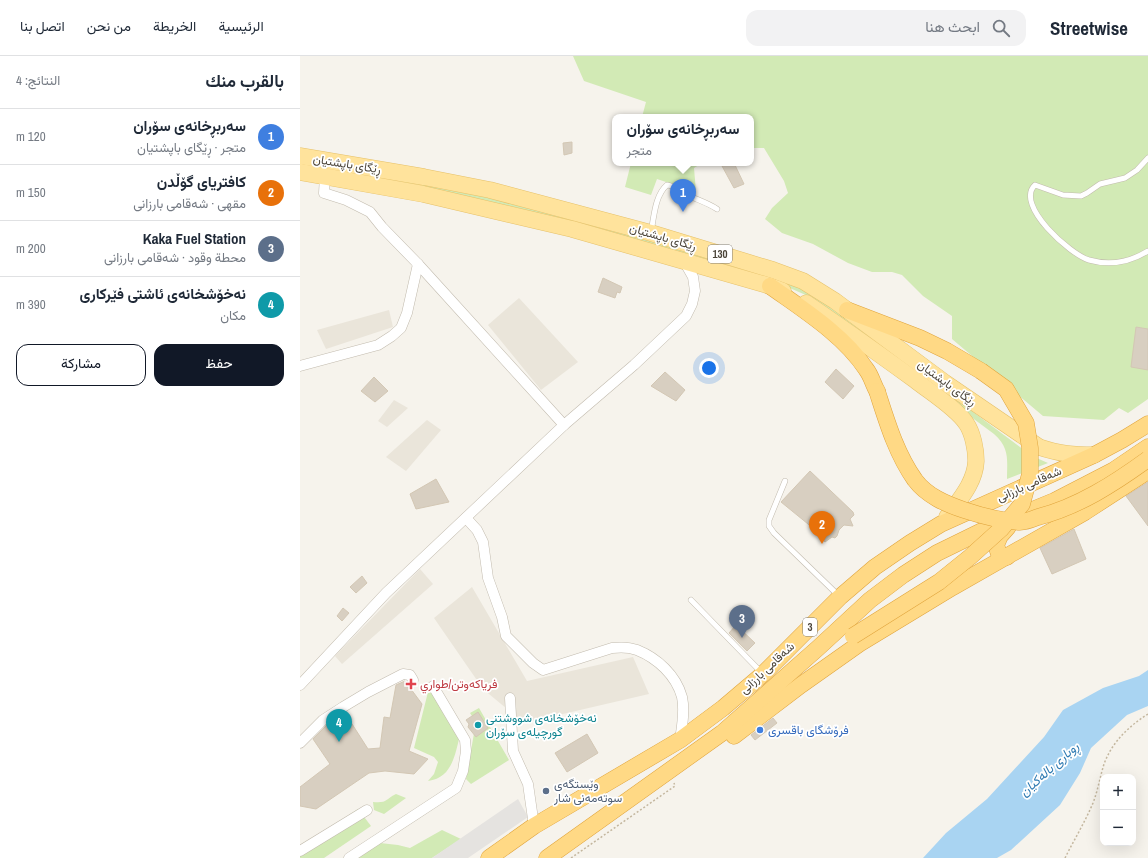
<!DOCTYPE html>
<html lang="ar">
<meta charset="utf-8">
<style>
:root{--surface:#fff;--page:#f2f2f3;--text:#1f2937;--muted:#747a83;--line:#e0e1e3;--accent:#111827}
body{margin:0;font-family:"Archivo Narrow",Vazirmatn,sans-serif;background:var(--page);color:var(--text);direction:rtl}
.controls{position:absolute;right:12px;bottom:12px;display:grid;overflow:hidden;border-radius:8px;box-shadow:0 4px 16px #0002}
.controls button{width:36px;height:36px;display:grid;place-items:center;padding:0;border:0;border-bottom:1px solid var(--line);background:var(--surface);color:var(--text);font:20px sans-serif}
.you{position:absolute;left:409px;top:312px;width:14px;height:14px;margin:-10px;border:3px solid #fff;border-radius:50%;background:#1a73e8;box-shadow:0 0 0 6px #1a73e833}
.badge{display:grid;place-items:center;width:26px;height:26px;border-radius:50%;background:var(--accent);color:#fff;font-size:13px;font-weight:700}
.pin{position:absolute;translate:-50% -33px;filter:drop-shadow(0 1px 2px #0008)}
.pin::after{content:'';position:absolute;top:21px;width:14px;height:12px;background:inherit;clip-path:polygon(0 0,100% 0,50% 100%)}
.popup{position:absolute;left:312px;top:58px;width:142px;height:52px;box-sizing:border-box;display:grid;place-content:center;border-radius:8px;background:var(--surface);filter:drop-shadow(0 1px 3px #0005);font-size:13px;white-space:nowrap;color:var(--muted)}
.popup b{font-size:15px;color:var(--text)}
.popup::after{content:'';position:absolute;left:50%;top:100%;margin-left:-8px;border:8px solid transparent;border-top-color:var(--surface)}
.list{margin:0;padding:0;list-style:none}
h2{display:flex;justify-content:space-between;align-items:center;height:52px;margin:0;padding:0 16px;font-size:17px}
h2 small{font-size:13px;font-weight:400;color:var(--muted)}
.list li{display:grid;grid-template-columns:26px 1fr auto;gap:12px;align-items:center;box-sizing:border-box;height:56px;padding:0 16px;border-top:1px solid var(--line)}
.list b{display:block;font-size:15px;white-space:nowrap}
.list p{margin:0;font-size:13px;white-space:nowrap;color:var(--muted)}
.list em{font-size:13px;font-style:normal;color:var(--muted)}
.actions{display:flex;gap:8px;padding:12px 16px}
.actions a{flex:1;padding:9px 0;border:1px solid var(--accent);border-radius:12px;text-align:center;font-size:14px;color:var(--accent)}
.actions .main{background:var(--accent);color:#fff}
.icon{flex:none;width:22px;height:22px;fill:none;stroke:currentColor;stroke-width:2;stroke-linecap:round;stroke-linejoin:round}
.map{position:relative;flex:none;width:848px;height:802px;overflow:hidden;direction:ltr}
header{display:flex;align-items:center;gap:24px;box-sizing:border-box;height:56px;padding:0 20px;background:var(--surface);border-bottom:1px solid var(--line)}
header strong{font-size:19px}
nav{display:flex;gap:22px;margin-inline-start:auto;font-size:14px}
.search{width:280px;height:36px;background:var(--page);display:flex;align-items:center;gap:10px;box-sizing:border-box;padding:0 14px;border-radius:12px;color:var(--muted);font-size:15px}
main{display:flex}
aside{flex:1;background:var(--surface)}
.map>svg:first-child{display:block}
.residential{fill:#eae5da}
.green{fill:#d2eab5}
.parking{fill:#e5e3e0}
.water{fill:#a9d4f2}
.building{fill:#d8cfc1;stroke:#d3c7b4}
.lines{fill:none;stroke-linecap:round;stroke-linejoin:round}
.service-casing{stroke:#c2bbae;stroke-width:6}
.minor-casing{stroke:#c2bbae;stroke-width:11}
.primary-casing{stroke:#e6c16a;stroke-width:17}
.trunk-casing{stroke:#e0a43c;stroke-width:17}
.path{stroke:#c4b79f;stroke-width:1.5;stroke-dasharray:2 2;stroke-linecap:butt}
.service{stroke:#fff;stroke-width:5}
.minor{stroke:#fff;stroke-width:10}
.primary{stroke:#ffe39c;stroke-width:16}
.trunk{stroke:#ffd985;stroke-width:16}
.trunk-bridge-casing{stroke:#e0a43c;stroke-width:17;stroke-linecap:butt}
.trunk-bridge{stroke:#ffd985;stroke-width:16}
.health-dot{fill:#e0444e;stroke:#fff;stroke-width:1.5}
.culture-dot{fill:#0f9aa8;stroke:#fff;stroke-width:1.5}
.shop-dot{fill:#3f7fe0;stroke:#fff;stroke-width:1.5}
.service-dot{fill:#5c6f8a;stroke:#fff;stroke-width:1.5}
.labels{text-anchor:middle;dominant-baseline:central;stroke-width:3.5;stroke-linejoin:round;paint-order:stroke}
.shield{fill:#fff;stroke:#817c74;stroke-width:1}
.shield-label{font-size:11px;font-weight:bold;fill:#4b4439}
.street-label{font-size:12px;fill:#4b4439;stroke:#fff}
.health-label{font-size:12px;fill:#be3a42;stroke:#fff;text-anchor:start}
.culture-label{font-size:12px;fill:#0d838f;stroke:#fff;text-anchor:start}
.shop-label{font-size:12px;fill:#366cbe;stroke:#fff;text-anchor:start}
.service-label{font-size:12px;fill:#4e5e75;stroke:#fff;text-anchor:start}
.water-label{font-size:13px;font-style:italic;fill:#2e7ab2;stroke:#fff}
</style>
<header>
<strong>Streetwise</strong>
<div class="search"><svg class="icon" aria-label="search" viewBox="0 0 24 24"><circle cx="10" cy="10" r="6"/><path d="M15 15l6 6"/></svg>ابحث هنا</div>
<nav><a>الرئيسية</a><a>الخريطة</a><a>من نحن</a><a>اتصل بنا</a></nav>
</header>
<main>
<div class="map">
<svg width="848" height="802" viewBox="0 0 848 802">
<rect width="100%" height="100%" fill="#f6f3ec"/>
<g class="residential">
<polygon points="219,242 278,306 241,334 188,269"/>
<polygon points="89,254 93,271 26,293 17,274"/>
<polygon points="94,344 108,352 87,371 78,365"/>
<polygon points="127,364 141,374 106,415 86,401"/>
<polygon points="120,513 133,528 42,608 35,600"/>
<polygon points="172,531 227,625 333,601 349,638 224,667 183,633 134,562"/>
</g>
<g class="green">
<polygon points="273,0 848,0 848,343 828,357 819,352 804,364 743,360 652,283 652,260 623,240 602,219 592,216 572,216 548,207 513,188 482,177 465,163 472,152 488,137 484,125 464,92 451,92 451,61 342,61 346,46 284,25"/>
<polygon points="331,107 402,107 394,112 396,136 357,123 351,139 325,131"/>
<path d="M23,111L128,127L306,170L492,228L530,249L732,400L748,407L707,423C707,404 710,392 694,378L508,240L492,233L423,212L21,116Z"/>
<path d="M129,632L160,679C155,699 152,722 128,725L134,718L138,706L134,701L114,692Z"/>
<polygon points="179,652 209,704 171,728 166,723 176,666 170,657"/>
<path d="M96,738L106,742L84,758L74,754L73,746C88,747 84,744 96,738Z"/>
<polygon points="58,753 71,770 24,802 0,802 0,794 2,791"/>
<polygon points="142,774 161,783 132,802 48,802 71,786 98,789 110,792"/>
</g>
<polygon class="parking" points="218,743 228,761 168,802 132,802"/>
<polygon class="water" points="848,614 848,650 827,659 791,692 780,717 760,749 711,794 697,802 623,802 646,777 687,743 744,681 763,654 803,632 839,620"/>
<g class="building">
<polygon points="272,86 272,97 264,99 263,87"/>
<polygon points="430,107 434,107 444,128 434,132 422,110"/>
<polygon points="303,222 322,231 320,237 317,236 315,242 298,236"/>
<polygon points="836,271 848,273 848,314 831,311"/>
<polygon points="536,313 554,330 543,343 525,326"/>
<polygon points="365,316 385,334 376,345 351,330"/>
<polygon points="74,321 88,335 75,346 61,335"/>
<polygon points="510,415 553,456 554,459 550,463 553,470 544,469 539,474 537,480 535,482 532,481 525,486 508,468 481,446"/>
<polygon points="136,423 149,446 116,453 110,438"/>
<polygon points="848,426 848,470 826,440"/>
<polygon points="774,473 786,503 752,518 740,492"/>
<polygon points="62,520 67,527 56,537 50,531"/>
<polygon points="43,552 49,557 42,565 37,560"/>
<polygon points="436,569 455,587 447,595 429,577"/>
<polygon points="105,625 122,648 109,695 128,703 114,718 85,715 69,717 16,753 0,750 0,731 30,708 13,683 27,669 45,657 68,693 80,692 84,661 90,662 96,629"/>
<polygon points="178,656 188,672 176,681 168,671 169,668 166,664"/>
<polygon points="473,662 477,667 455,684 451,679"/>
<polygon points="287,678 298,697 267,716 255,697"/>
</g>
<g class="lines">
<g class="service-casing">
<g id="service">
<path d="M848,102L837,114L825,122L800,128L787,137L781,140L763,139L735,129C714,149 771,199 789,204C810,210 830,206 848,195"/>
<path d="M351,176C354,161 355,139 367,129C375,130 380,135 387,139C398,144 408,147 417,153"/>
<polyline points="485,425 469,464 469,470 474,477 538,539"/>
<polyline points="391,544 461,616"/>
</g>
</g>
<g class="minor-casing">
<g id="minor">
<polyline points="25,120 24,137 46,144 70,156 82,171 118,208 264,369"/>
<polyline points="0,310 78,289 92,280 101,272 107,257 118,208"/>
<path d="M166,462L177,474L183,486L188,522L202,561L206,580L233,607L243,614L312,592C320,591 329,591 337,594C357,602 376,619 382,641C385,655 382,671 380,684"/>
<polyline points="0,629 86,537 264,369 334,309 386,260 392,248 395,235 393,221 384,205"/>
<polyline points="210,642 213,695 228,728 234,770"/>
<polyline points="0,687 23,664 43,651 68,636 103,618 110,619 113,624"/>
<polyline points="0,795 67,754"/>
<polyline points="49,802 156,732 163,715 166,695 165,684 133,630"/>
</g>
</g>
<g class="primary-casing">
<g id="primary">
<path d="M0,100L124,121L190,134L351,177L473,214L503,225L535,245L644,326L739,391C760,398 773,399 794,399"/>
<polyline points="0,116 123,138 272,173 470,230 483,235"/>
<path d="M506,247C543,272 579,298 615,324C630,336 656,352 666,367C673,377 676,394 676,405C675,427 659,444 647,461"/>
</g>
</g>
<g class="trunk-casing">
<g id="trunk">
<path d="M470,230C502,253 544,279 566,313C571,319 573,328 577,335"/>
<polyline points="547,254 620,282 647,295 681,315"/>
<polyline points="707,501 699,498 696,489 700,480 708,471"/>
<polyline points="434,680 501,629 559,588 653,531 785,456 848,415"/>
<polyline points="189,802 234,770 380,684 423,652 463,618 540,541 575,511 610,487 641,468 794,399 822,384 848,368"/>
<polyline points="247,802 422,677 518,592 570,544 603,519 637,497 684,474 754,445 814,414 848,391"/>
</g>
</g>
<g class="path">
<polyline points="271,802 375,730 374,727"/>
<path d="M765,802C774,784 785,766 793,747C798,734 800,721 804,708C812,686 829,670 848,658"/>
</g>
<use href="#service" class="service"/>
<use href="#minor" class="minor"/>
<use href="#primary" class="primary"/>
<use href="#trunk" class="trunk"/>
<g class="trunk-bridge-casing">
<g id="trunk-bridge">
<path d="M577,335C587,366 596,397 615,424C627,440 646,448 664,454C682,460 701,465 720,466C726,466 733,463 738,461C778,451 815,427 848,403"/>
<polyline points="553,580 639,526 670,501 701,473 722,448 730,418 730,392 726,367 706,333 681,315"/>
</g>
</g>
<use href="#trunk-bridge" class="trunk-bridge"/>
</g>
<path class="health-dot" d="M109 622h4v4h4v4h-4v4h-4v-4h-4v-4h4z"/>
<circle class="culture-dot" cx="178" cy="669" r="4"/>
<circle class="shop-dot" cx="460" cy="674" r="4"/>
<circle class="service-dot" cx="246" cy="735" r="4"/>
<g class="labels">
<g class="shield">
<rect x="408" y="189" width="24" height="18" rx="3"/>
<rect x="503" y="562" width="14" height="18" rx="3"/>
</g>
<g class="shield-label">
<text x="420" y="198">130</text>
<text x="510" y="571">3</text>
</g>
<g class="street-label">
<text transform="translate(47 108) rotate(9)">ڕێگای باپشتیان</text>
<text transform="translate(363 181) rotate(16)">ڕێگای باپشتیان</text>
<text transform="translate(647 327) rotate(36)">ڕێگای باپشتیان</text>
<text transform="translate(729 428) rotate(-24)">شەقامی بارزانی</text>
<text transform="translate(467 612) rotate(-43)">شەقامی بارزانی</text>
</g>
<g class="health-label">
<text x="120" y="628">فریاکەوتن/طواري</text>
</g>
<g class="culture-label">
<text x="186" y="662">نەخۆشخانەی شووشتنی<tspan x="186" dy="14">گورچیلەی سۆران</tspan></text>
</g>
<g class="shop-label">
<text x="468" y="674">فرۆشگای باقسری</text>
</g>
<g class="service-label">
<text x="254" y="728">وێستگەی<tspan x="254" dy="14">سوتەمەنی شار</tspan></text>
</g>
<g class="water-label">
<text transform="translate(749 713) rotate(-42)">ڕوباری بالەکیان</text>
</g>
</g>
</svg>
<div class="controls">
<button>+</button>
<button>−</button>
</div>
<div class="you"></div>
<div class="pin badge" style="left:383px;top:156px;background:#3f7fe0">1</div>
<div class="popup"><b>سەربڕخانەی سۆران</b>متجر</div>
<div class="pin badge" style="left:522px;top:488px;background:#e8710a">2</div>
<div class="pin badge" style="left:442px;top:582px;background:#5c6f8a">3</div>
<div class="pin badge" style="left:39px;top:686px;background:#0f9aa8">4</div>
</div>
<aside>
<h2>بالقرب منك<small>النتائج: 4</small></h2>
<ul class="list">
<li><span class="badge" style="background:#3f7fe0">1</span><div><b>سەربڕخانەی سۆران</b><p>متجر · ڕێگای باپشتیان</p></div><em>120 m</em></li>
<li><span class="badge" style="background:#e8710a">2</span><div><b>کافتریای گۆڵدن</b><p>مقهى · شەقامی بارزانی</p></div><em>150 m</em></li>
<li><span class="badge" style="background:#5c6f8a">3</span><div><b>Kaka Fuel Station</b><p>محطة وقود · شەقامی بارزانی</p></div><em>200 m</em></li>
<li><span class="badge" style="background:#0f9aa8">4</span><div><b>نەخۆشخانەی ئاشتی فێرکاری</b><p>مكان</p></div><em>390 m</em></li>
</ul>
<div class="actions"><a class="main">حفظ</a><a>مشاركة</a></div>
</aside>
</main>
